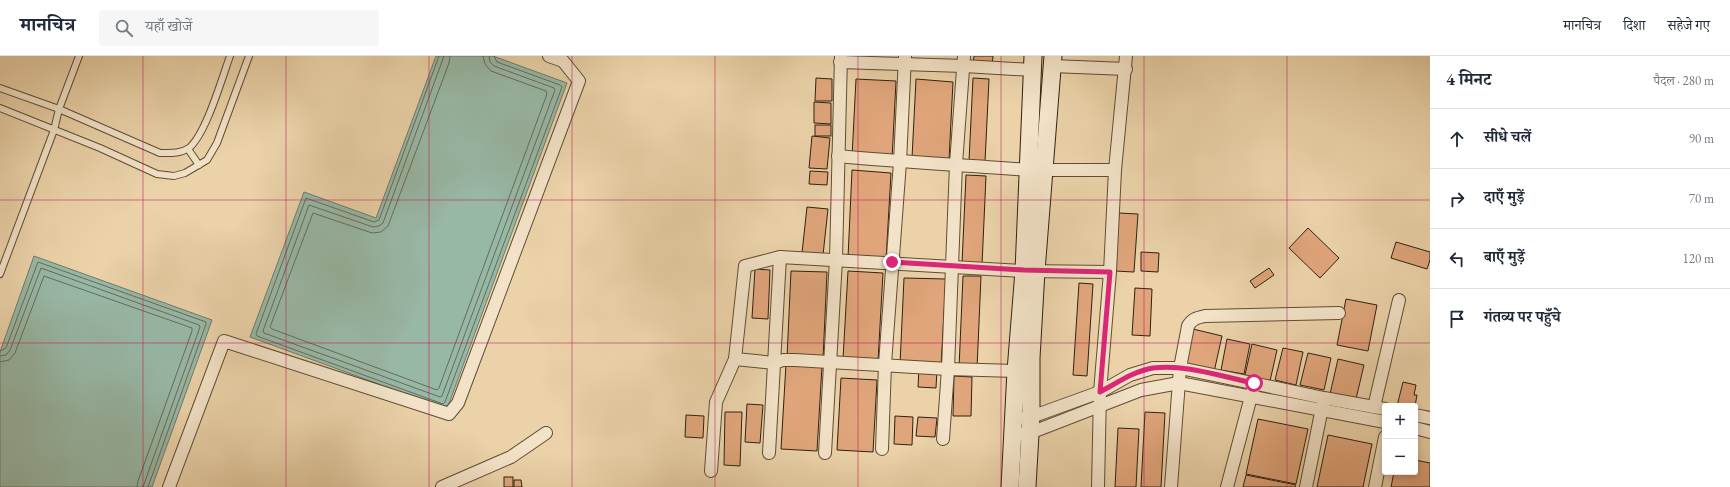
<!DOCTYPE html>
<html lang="hi">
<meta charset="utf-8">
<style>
:root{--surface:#fff;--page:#f6f6f7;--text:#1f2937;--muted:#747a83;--line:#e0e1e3}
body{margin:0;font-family:"EB Garamond","Noto Serif Devanagari",serif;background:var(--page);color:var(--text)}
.controls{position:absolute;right:12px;bottom:12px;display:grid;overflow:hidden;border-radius:4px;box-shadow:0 2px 6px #0003}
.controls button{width:36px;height:36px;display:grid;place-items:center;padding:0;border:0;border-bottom:1px solid var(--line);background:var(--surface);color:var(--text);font:20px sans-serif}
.stop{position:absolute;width:12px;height:12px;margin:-9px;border:3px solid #db2777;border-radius:50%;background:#fff}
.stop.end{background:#db2777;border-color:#fff;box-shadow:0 1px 4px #0008}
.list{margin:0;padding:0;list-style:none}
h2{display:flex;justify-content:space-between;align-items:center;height:52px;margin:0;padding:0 16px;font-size:17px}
h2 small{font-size:13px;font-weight:400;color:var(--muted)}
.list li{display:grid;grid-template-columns:26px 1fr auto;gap:12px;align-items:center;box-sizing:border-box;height:60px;padding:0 16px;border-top:1px solid var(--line)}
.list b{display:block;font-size:15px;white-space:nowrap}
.list em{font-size:13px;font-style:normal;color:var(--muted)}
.icon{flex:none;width:22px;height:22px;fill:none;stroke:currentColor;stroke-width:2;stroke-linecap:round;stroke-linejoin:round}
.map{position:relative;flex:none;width:1430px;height:431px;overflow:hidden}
header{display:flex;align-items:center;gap:24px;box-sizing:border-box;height:56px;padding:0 20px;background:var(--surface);border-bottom:1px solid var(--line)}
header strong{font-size:19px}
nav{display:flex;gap:22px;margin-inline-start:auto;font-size:14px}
.search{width:280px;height:36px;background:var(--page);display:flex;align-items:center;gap:10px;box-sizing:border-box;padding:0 14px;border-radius:4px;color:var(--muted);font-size:15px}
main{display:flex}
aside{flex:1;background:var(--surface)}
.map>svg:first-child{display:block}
.water{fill:#98b8a6;stroke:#6e7c6a}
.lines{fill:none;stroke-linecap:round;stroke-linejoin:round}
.shore{stroke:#646c5b;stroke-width:1}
.building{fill:#e0a57b;stroke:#2f2110}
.lane-casing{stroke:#5e4d36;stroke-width:8}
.street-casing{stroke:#5e4d36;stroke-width:14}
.secondary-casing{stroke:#2f2110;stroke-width:19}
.lane{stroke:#f2e2c7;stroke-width:6}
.street{stroke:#f2e2c7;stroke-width:12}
.secondary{stroke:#f2e2c7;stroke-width:17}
.route{stroke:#db2777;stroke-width:5}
.grid{fill:none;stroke:#c2185b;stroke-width:1;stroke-opacity:0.55}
</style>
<header>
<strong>मानचित्र</strong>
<div class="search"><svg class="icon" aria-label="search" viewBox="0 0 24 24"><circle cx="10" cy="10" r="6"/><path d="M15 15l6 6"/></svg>यहाँ खोजें</div>
<nav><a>मानचित्र</a><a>दिशा</a><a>सहेजे गए</a></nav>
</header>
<main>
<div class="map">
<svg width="1430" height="431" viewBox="0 0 1430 431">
<rect width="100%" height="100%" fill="#ebd2a9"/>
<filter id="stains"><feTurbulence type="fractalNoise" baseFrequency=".005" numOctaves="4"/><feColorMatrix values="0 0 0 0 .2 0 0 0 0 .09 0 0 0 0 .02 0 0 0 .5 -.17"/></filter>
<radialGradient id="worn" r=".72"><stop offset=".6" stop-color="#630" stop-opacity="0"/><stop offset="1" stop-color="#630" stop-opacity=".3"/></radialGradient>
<g class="water">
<polygon points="436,0 493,0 567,27 447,353 250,281 304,136 376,162"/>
<polygon points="34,200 212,264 152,431 0,431 0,296"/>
</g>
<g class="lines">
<g class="shore">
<polyline points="439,0 379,164 374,166 306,142 256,278 257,280 443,348 445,346 562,31 560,29 497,6 494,0"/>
<polyline points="444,0 383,167 379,170 373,171 309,149 263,275 264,277 440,341 442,340 555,34 554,32 494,10 490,6 489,0"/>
<polyline points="450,0 449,7 388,170 381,176 372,177 313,157 270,271 272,273 437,334 439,332 547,38 546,35 491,15 485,8 483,0"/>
<polyline points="0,295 6,292 38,206 206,266 206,268 148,431"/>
<polyline points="0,300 6,299 10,294 41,212 199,269 200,271 143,431"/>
<polyline points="0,306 9,304 15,297 44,220 192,272 192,275 138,425 137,431"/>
</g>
</g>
<g class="building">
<polygon points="974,0 993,0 992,9 973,8"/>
<polygon points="816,22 832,23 832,45 815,45"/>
<polygon points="973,22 989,23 985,106 969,105"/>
<polygon points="856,23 896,25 892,103 852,101"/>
<polygon points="916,23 953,26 949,104 912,102"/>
<polygon points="814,46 831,47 831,68 814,67"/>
<rect x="815" y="69" width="16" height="11"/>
<polygon points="812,80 830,82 827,113 809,112"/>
<polygon points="852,114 891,117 886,204 848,202"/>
<polygon points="810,115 828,116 827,129 809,128"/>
<polygon points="966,119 986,120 982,209 962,208"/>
<polygon points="807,151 828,153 823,199 802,197"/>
<polygon points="1119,157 1138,158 1134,216 1115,215"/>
<polygon points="1308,172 1339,202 1320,222 1289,192"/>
<polygon points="1396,186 1430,196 1430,204 1427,213 1391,202"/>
<polygon points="1141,196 1159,197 1158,216 1141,215"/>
<polygon points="1269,212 1274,219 1255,232 1250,225"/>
<polygon points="755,213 770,214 768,263 752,262"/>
<polygon points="791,215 827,216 823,303 787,302"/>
<polygon points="848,215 883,217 878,305 843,303"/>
<polygon points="963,220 981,220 977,313 959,312"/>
<polygon points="904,222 946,223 941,310 900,308"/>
<polygon points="1079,227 1093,228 1087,320 1073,319"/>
<polygon points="1135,232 1152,233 1150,280 1132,279"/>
<polygon points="1346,243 1377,249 1368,295 1337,289"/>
<polygon points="1193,273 1222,280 1214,316 1185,309"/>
<polygon points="1227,283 1250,288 1244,318 1221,314"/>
<polygon points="1252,288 1277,294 1270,325 1245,319"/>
<polygon points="1283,292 1303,296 1296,329 1275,324"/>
<polygon points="1308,297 1331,302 1324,334 1300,329"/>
<polygon points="1338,303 1364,309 1356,343 1330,338"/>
<polygon points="786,308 822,310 817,395 781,393"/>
<polygon points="919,312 937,313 936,332 918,331"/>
<polygon points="954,320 972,321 971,360 953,360"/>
<polygon points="841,322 877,324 873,396 837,394"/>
<polygon points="1403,326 1416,329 1414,339 1417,339 1415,350 1397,350"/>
<polygon points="747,348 763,349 760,387 745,386"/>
<polygon points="725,356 742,356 740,410 724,409"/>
<polygon points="1145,356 1165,357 1161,431 1141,431"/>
<polygon points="686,359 704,360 703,382 685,381"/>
<polygon points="895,360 913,361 912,389 894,388"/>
<polygon points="918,361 937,362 935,381 916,380"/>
<polygon points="1258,363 1308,373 1296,428 1246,418"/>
<polygon points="1118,372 1139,373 1136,431 1115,431"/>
<polygon points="1328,379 1372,388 1363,431 1317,431"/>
<polygon points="1415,404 1430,407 1430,431 1391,431 1394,416 1415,416"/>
<polygon points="1246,419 1296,429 1295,431 1243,431"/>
<rect x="504" y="421" width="9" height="10"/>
<polygon points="514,424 521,424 522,431 514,431"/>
</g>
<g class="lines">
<g class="lane-casing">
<g id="lane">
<path d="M0,32L59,53L160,97C170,97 180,98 189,92C206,78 222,22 230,0"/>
<polyline points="0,52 100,92 157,118 174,120 185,117 207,104 217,87 249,0"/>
<polyline points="188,93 199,109"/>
<polyline points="0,218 54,74 59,53 79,0"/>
</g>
</g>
<g class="street-casing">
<g id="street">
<polyline points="840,6 964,10 1032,14"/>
<polyline points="1052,10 1126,13"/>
<path d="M838,100C901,106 965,109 1029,114"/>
<polyline points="1044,114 1115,114"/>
<polyline points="1110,216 1115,114 1126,0"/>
<polyline points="735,303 775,307 783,304 795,304 948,313 1016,315"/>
<polyline points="1374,351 1399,244"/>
<polyline points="1415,359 1430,362"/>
<polyline points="1024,362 1031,361 1100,336 1130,319 1153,312 1180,312 1324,342 1385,353"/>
<polyline points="1415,372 1430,376"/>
<polyline points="1013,379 1030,377 1141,334 1179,327 1385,366"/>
<polyline points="943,383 948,313 956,108 964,0"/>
<polyline points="882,393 885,308 900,106 905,0"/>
<polyline points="769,397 780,201"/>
<polyline points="825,397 836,203 841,0"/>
<polyline points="711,415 716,346 735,303 745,210 780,201 1024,215 1110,216 1100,336 1098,431"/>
<polyline points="169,431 224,285 449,358 458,347 579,25 563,5 549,0"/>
<polyline points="442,431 511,401 546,377"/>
<path d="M1171,431L1180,312L1188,270C1192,263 1196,262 1205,260L1339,257"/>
<polyline points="1227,431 1253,333"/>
<polyline points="1306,431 1323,347"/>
<polyline points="1375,431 1385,381"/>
</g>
</g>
<g class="secondary-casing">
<g id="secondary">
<polyline points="1010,431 1016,315 1024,215 1033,0"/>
<polyline points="1027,431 1031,361 1031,302 1036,215 1053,0"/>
</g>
</g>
<use href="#lane" class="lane"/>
<use href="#street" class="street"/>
<use href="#secondary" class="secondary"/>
</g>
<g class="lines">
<path class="route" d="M892,206L1024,214L1110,216L1100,336C1117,327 1134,315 1153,312C1187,308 1222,321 1254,327"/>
</g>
<path class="grid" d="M143,0V431M286,0V431M429,0V431M572,0V431M715,0V431M858,0V431M1001,0V431M1144,0V431M1287,0V431M0,144H1430M0,287H1430"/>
<rect width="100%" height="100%" filter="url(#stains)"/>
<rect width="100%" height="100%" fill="url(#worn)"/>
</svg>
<div class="controls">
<button>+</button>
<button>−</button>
</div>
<div class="stop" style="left:1254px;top:327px"></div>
<div class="stop end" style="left:892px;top:206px"></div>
</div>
<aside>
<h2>4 मिनट<small>पैदल · 280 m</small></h2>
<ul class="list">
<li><svg class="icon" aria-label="ahead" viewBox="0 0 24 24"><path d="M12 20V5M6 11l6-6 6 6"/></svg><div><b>सीधे चलें</b></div><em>90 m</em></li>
<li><svg class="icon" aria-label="right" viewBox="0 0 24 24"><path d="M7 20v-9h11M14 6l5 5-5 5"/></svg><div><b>दाएँ मुड़ें</b></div><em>70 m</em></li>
<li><svg class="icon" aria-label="left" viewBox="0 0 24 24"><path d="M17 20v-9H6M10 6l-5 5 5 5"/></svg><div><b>बाएँ मुड़ें</b></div><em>120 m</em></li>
<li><svg class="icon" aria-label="arrive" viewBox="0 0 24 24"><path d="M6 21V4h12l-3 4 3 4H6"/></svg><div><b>गंतव्य पर पहुँचे</b></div></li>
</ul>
</aside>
</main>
